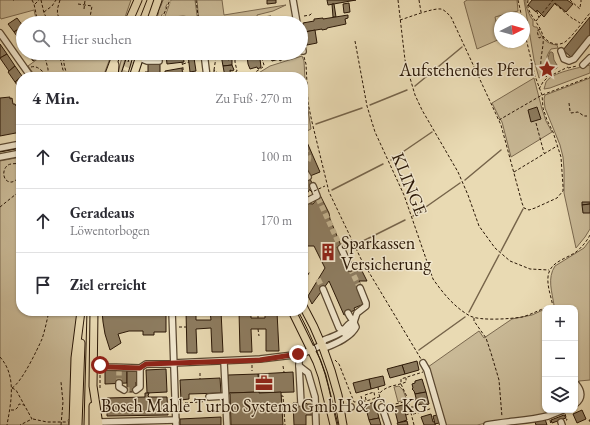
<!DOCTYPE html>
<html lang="de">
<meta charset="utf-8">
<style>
:root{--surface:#fff;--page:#f2f2f3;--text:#2b2b33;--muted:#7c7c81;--line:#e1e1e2}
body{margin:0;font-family:"EB Garamond",serif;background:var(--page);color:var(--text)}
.controls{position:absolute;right:12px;bottom:12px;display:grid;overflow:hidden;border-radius:8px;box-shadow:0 1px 3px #0004}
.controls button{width:36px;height:36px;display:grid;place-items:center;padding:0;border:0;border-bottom:1px solid var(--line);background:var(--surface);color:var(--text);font:20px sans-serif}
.compass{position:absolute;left:494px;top:12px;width:36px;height:36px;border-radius:50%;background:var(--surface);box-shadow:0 1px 3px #0004;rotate:84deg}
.stop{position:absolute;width:12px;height:12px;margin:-9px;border:3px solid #8f2418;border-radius:50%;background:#fff}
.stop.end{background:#8f2418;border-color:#fff;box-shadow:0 1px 4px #0008}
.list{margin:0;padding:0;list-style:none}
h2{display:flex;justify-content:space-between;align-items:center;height:52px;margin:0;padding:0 16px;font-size:17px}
h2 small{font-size:13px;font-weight:400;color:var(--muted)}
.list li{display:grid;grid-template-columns:26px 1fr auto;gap:12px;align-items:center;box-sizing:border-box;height:64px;padding:0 16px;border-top:1px solid var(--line)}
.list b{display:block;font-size:15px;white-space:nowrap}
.list p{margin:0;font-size:13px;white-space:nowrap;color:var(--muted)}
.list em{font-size:13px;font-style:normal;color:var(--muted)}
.icon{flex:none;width:22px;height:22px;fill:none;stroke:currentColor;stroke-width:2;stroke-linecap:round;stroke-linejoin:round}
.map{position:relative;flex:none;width:590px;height:425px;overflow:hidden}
.search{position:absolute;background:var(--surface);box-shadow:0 1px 3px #0004;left:16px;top:16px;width:292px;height:44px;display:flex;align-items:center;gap:10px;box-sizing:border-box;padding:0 14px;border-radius:22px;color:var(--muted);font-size:15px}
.panel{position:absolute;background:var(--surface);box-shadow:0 1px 3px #0004;left:16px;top:72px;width:292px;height:244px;border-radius:16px}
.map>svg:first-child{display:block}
.green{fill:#c9b996;stroke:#7a684e}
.water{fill:#a89878;stroke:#76644a}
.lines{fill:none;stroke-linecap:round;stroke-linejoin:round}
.stream{stroke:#76644a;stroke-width:1.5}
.building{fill:#8d7c60;stroke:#2a1706}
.minor-tunnel{stroke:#c3b390;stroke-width:5.5;stroke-dasharray:5.5 3;stroke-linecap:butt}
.major-tunnel{stroke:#c3b390;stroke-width:7;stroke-dasharray:7 3.5;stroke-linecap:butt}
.minor-casing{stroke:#5a4831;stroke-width:8}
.major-casing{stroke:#2a1706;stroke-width:9}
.path{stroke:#2a1706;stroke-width:1;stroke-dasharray:3 2;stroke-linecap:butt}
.minor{stroke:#f1e7ce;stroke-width:5.5}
.major{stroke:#e9dab3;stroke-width:7}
.tram{stroke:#2a1706;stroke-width:1}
.path-bridge{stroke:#2a1706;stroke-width:1;stroke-dasharray:3 2;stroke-linecap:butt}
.route{stroke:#8f2418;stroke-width:5}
.labels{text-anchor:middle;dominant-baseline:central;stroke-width:3;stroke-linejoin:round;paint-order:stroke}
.poi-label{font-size:18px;fill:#2a1706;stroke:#f1e7ce;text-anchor:end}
.street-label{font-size:18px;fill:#2a1706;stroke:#f1e7ce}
</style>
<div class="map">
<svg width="590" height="425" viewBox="0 0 590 425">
<rect width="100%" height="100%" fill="#e9dab3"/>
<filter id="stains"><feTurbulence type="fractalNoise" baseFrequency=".005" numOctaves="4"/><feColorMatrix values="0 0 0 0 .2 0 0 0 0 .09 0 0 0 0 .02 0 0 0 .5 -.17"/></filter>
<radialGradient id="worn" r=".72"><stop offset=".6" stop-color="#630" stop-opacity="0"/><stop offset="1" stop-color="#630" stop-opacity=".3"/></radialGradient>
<g class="green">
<polygon points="0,0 131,0 123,23 37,23 34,10 1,19 0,17"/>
<polygon points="163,0 169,0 158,23 155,23"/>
<path d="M171,0H195L198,23C194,21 188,16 183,16C177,16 172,19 166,18L165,16Z"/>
<polygon points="197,0 222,0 224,15 286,5 273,11 257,15 258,23 199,23"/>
<polygon points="467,0 517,0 518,11 495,17 500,39 477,49 464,2"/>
<path d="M524,0H526V6L530,16L533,20V26L535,27H537C542,37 545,44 557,45L558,48L551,49C545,57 544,65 552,72L539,78L534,60Z"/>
<path d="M183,18L187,19L195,23H161C166,20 177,19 183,18Z"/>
<polygon points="43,53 112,53 103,77 36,77 28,66 43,55"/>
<polygon points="123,53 127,53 120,77 117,77"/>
<polygon points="302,56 304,61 306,97 311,129 303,133 303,77 252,77 270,66"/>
<path d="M590,65V73L550,88L544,89C545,87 545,84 546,82C552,72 579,68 590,65Z"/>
<polygon points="534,78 542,109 546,121 552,132 511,157 502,122 499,117 492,103"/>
<polygon points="590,78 590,229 585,237 576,248 564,193 564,169 563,157 560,145 545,108 544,99 545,95 548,94"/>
<polygon points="21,157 21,311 77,311 76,330 72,356 71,417 68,420 69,425 0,425 0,161"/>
<path d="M590,240V380L579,381L578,398L575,403V308H548L554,305C552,292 547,278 555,266L584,248Z"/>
<polygon points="545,309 545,410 560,410 548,415 500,420 477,425 445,425 428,367 479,331 484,338 512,319 532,315"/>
<polygon points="399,386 403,390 406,398 405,400 398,402 394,387"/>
</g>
<path class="water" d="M550,52H552L553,53L554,60L557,65V68L553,70C546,66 547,59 550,52Z"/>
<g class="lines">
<g class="stream">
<polyline points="415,86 462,47"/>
<polyline points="370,105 407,90"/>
<polyline points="316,124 362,108"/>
<polyline points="391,160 432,132"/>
<polyline points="465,180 501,150"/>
<polyline points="332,190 383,164"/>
<polyline points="413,216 460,183"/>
<polyline points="357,244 405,220"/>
<polyline points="501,251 523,209"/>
<polyline points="469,312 499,255"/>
<polyline points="419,350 465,317"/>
</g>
</g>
<g class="building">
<polygon points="267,0 276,0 276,3 267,4"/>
<polygon points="327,0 356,0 328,5"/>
<polygon points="532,0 567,0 573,4 566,12 555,3 544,17 537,10 536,12 528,5"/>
<polygon points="349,3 350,12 344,13 343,4"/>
<polygon points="332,4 334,4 336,17 333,17"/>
<polygon points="348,15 348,18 345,19 346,24 327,28 327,29 322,30 322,29 304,32 303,23 314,21 314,19 323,18 323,19"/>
<polygon points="271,16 272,22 264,23 263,17"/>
<polygon points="590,17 590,36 572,58 563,50"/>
<polygon points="17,18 23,26 14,32 8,24"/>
<polygon points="23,26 23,36 19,39 14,32"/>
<polygon points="301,27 303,27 307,45 305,46"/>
<polygon points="315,30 317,43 307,45 305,32"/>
<polygon points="23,38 23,46 19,41"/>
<polygon points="0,44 7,54 0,58"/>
<polygon points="28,53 40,53 42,55 33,61"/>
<rect x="155" y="53" width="6" height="6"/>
<polygon points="183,53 184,62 167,64 166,55"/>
<polygon points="222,53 228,53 228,60 231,59 232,60 232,65 223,66 221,55 222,55"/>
<polygon points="246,53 253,53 253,55 247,56"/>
<polygon points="269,53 282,53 283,59 280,61 279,59 272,61"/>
<polygon points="7,54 15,66 9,71 0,58"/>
<polygon points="195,54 195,58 194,58 196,71 190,72 188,55"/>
<polygon points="253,55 254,59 260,59 261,67 258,69 257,67 250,69 248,64 247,56"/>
<polygon points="148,64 160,64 160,77 145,77 145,72 148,72"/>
<polygon points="232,65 234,70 232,71 230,70 231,77 237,77 225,77 223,66"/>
<polygon points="15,66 22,76 15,82 8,72"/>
<polygon points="182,68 183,77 165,77 165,71"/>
<polygon points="123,72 126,73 125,77 122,77"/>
<polygon points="21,77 21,91 15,82"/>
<polygon points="10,97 10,99 12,98 13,104 15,104 16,106 17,106 21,132 0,136 0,98"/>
<polygon points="537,107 541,119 531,122 528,110"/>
<polygon points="306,140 320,172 310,176 308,171 305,170 303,165 303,141"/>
<polygon points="303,176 309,177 313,185 303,199"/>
<polygon points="320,195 329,213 330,219 342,248 337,247 347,267 361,269 367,281 359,281 362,287 357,288 364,304 354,308 355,310 344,315 329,281 312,304 308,296 325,268 314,246 303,246 303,203 313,204"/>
<polygon points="582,202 590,202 590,204 582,205"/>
<polygon points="590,204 590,213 583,213 582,205"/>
<polygon points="102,311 166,311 166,332 154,332 154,335 143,335 143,331 129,331 118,334 121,343 110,350 105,334 103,322"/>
<polygon points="186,311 196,311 196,320 211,320 210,311 221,311 223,352 212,352 211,328 196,329 197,353 187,353"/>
<polygon points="239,311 251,311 251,318 265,318 265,312 277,312 279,351 266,351 266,329 251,329 252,352 240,352"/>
<polygon points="417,361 419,370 405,374 402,365"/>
<polygon points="402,365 405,374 390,378 387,369"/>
<polygon points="166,369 167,392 147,393 146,370"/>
<polygon points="105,370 127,370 127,383 105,384"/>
<polygon points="127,371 138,371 138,382 136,382 136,392 124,392 124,388 127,388"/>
<polygon points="293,372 294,392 259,393 258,374"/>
<polygon points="258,374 259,392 228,393 228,375"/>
<polygon points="383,376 385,385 371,389 369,379"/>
<polygon points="220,378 221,393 189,394 189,399 181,400 180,380"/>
<polygon points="369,379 371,389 356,393 353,383"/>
<polygon points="422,379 426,392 415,394 414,391 412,389 413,388 412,384 415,383 415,381"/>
<polygon points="259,392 259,393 281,392 283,425 231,425 230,394 228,393"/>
<polygon points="426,392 429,404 422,406 421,404 418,405 417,403 415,401 416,398 415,394"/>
<polygon points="145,393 149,393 148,396 149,397 167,397 168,415 107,416 107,398 145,397"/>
<polygon points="375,402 379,418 369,420 365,405"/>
<polygon points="293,403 306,403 307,404 313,404 314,415 306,415 306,425 294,425"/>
<polygon points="403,405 407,420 398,423 394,407"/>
<polygon points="582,410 586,419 577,423 573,414"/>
<polygon points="431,414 433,422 436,421 436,424 434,425 424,425 421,417"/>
<polygon points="437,415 439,423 435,424 433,416"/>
<polygon points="564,415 566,418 552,423 551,420"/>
<polygon points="221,417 221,425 180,425 180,419"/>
<polygon points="379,418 381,425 371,425 369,420"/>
<polygon points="545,419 547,425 536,425 535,422"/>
<polygon points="407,421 408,425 398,425 397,423"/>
</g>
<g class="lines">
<g class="minor-tunnel">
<path d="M303,149C310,154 311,161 303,166"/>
<polyline points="318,198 341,248"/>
<polyline points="350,268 360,288"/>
<polyline points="318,279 323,289"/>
<polyline points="119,370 119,383"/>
<polyline points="124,390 136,390"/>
</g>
<g class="major-tunnel">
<polyline points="157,23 168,0"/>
<polyline points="123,77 133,53"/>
</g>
<g class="minor-casing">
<g id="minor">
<polyline points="293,0 297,23"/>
<polyline points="0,33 31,77"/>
<polyline points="301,42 303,51"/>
<polyline points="561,51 564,59 569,61 574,59 590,39"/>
<polyline points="204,53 207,77"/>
<polyline points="139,58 147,61 159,61"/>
<polyline points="583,65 590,58"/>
<polyline points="0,148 21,144"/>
<polyline points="0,157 21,153"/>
<polyline points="303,169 308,177"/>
<polyline points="303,199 307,201 317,196 313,186"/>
<polyline points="341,248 350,268"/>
<polyline points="323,289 339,328 343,330 345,334"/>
<polyline points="172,311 176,425"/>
<polyline points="344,333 352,326 354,322 357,313 366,306 366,303 360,288"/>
<path d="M322,345L327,347C337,343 351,337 356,327C354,321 350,318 348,313"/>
<path d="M322,345L324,340C329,338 335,336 340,333C346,330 346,323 354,322"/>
<polyline points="299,355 299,366 308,373 315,397 316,425"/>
<polyline points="224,362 227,425"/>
<polyline points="423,363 427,370 443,425"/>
<polyline points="93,365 102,365 108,367 140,368 146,364 171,364 173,363 260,359 302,354 322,345"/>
<polyline points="299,366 301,403"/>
<polyline points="119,383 119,387 124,390"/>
<polyline points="136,390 140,387 140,368"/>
<polyline points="209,397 225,396"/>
<path d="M575,404C583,398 582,391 576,384"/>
<polyline points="382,407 388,425"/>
<polyline points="341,409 351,407"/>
<polyline points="99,422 176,420"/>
<polyline points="561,422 562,425"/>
<path d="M487,425C507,421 528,421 548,416C553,414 558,412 563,410"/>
</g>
</g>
<g class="major-casing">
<g id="major">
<polyline points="128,23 138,0"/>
<polyline points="150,23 158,0"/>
<polyline points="108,77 117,53"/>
<polyline points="114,77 115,65"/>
<polyline points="133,77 141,53"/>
<path d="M303,306C319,334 330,363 338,395C340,405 341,415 343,425"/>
<polyline points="94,311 93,386 99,425"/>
<polyline points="292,311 317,362 322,376 334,425"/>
<polyline points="73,425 75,358 81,311"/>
<polyline points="78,425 81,343"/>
<polyline points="93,425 93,406"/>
</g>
</g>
<g class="path">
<polyline points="13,0 14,0"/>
<polyline points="32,0 34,4 38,23"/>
<polyline points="41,0 44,13 49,23"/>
<path d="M60,0C57,10 55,14 63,23"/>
<polyline points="196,0 199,23"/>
<polyline points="398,0 405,60 408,71 415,95 422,110 458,172 468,195 479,226 495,248 510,261 530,269 549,270"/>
<polyline points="419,0 421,12"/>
<polyline points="518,0 522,18"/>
<path d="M528,0C525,14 541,23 543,37C545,48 534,73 548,77L568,67"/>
<polyline points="570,0 581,10"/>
<polyline points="35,4 39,0"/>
<polyline points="78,4 92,6 89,23"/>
<polyline points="555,4 573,19"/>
<polyline points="580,7 581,2 581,0"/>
<polyline points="84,9 85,0"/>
<polyline points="537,11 537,12 539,18"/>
<polyline points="44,12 52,6 56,0"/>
<polyline points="304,16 310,15 312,13"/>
<polyline points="162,19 169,20 183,17 186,17 196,23"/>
<polyline points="574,19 580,23"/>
<path d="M400,20C410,17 432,8 441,9C445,10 448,14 451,17L501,125L522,203L524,208L529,210L535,208L557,198L563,191V186L561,157L553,132L547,120L543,108L542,95L535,76L524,30"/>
<polyline points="536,21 553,0"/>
<polyline points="305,22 305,23"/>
<polyline points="160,23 170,0"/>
<path d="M540,29L537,31L539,38L543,36C548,43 557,47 565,42C572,37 584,20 590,13"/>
<path d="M355,41L367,106L375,132L404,195L433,279C443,293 454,307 470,316C480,321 510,319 522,317C530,315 537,311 545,308"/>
<polyline points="44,53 48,69 48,76"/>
<polyline points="59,53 63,70 67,77"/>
<path d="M65,53C62,61 65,69 68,77"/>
<polyline points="228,56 234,56"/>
<polyline points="304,57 306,64 308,103 312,122 329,192 361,259 421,359"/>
<polyline points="194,59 200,58"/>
<polyline points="256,59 261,56 260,53"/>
<polyline points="128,62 131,54 133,54"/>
<polyline points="182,62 184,75"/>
<polyline points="183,64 189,62"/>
<path d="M31,67C38,65 43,72 48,77"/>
<polyline points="568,68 577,66"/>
<polyline points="214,70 216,57 219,56 222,56"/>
<polyline points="235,73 240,77"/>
<polyline points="231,74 237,71 235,62 235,53"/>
<polyline points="75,77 76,75"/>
<polyline points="214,77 214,70 221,76 224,76"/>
<polyline points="248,77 263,67 264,65 261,56"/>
<polyline points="539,89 543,82 548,77"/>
<polyline points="569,103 570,111 571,113 578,112 584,116 587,116"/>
<polyline points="499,120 542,95 590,77"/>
<polyline points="536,123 544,153"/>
<path d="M21,163C17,164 12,163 8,165C1,170 3,183 12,182C15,181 19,178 21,177"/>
<polyline points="514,172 557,146"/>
<polyline points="0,207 21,190"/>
<polyline points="303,275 307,276"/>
<polyline points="303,284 310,271"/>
<polyline points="546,308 552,306"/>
<path d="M553,308C552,298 547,288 548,277C549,262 566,259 576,252C582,247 587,241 590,235"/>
<polyline points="258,311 258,318"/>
<polyline points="474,318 474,321 486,338 491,353 499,380 502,417"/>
<polyline points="179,327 186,327"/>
<polyline points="258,329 259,336"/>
<path d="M0,357C17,376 11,402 7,425"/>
<polyline points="335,360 339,364 354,402 366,401 380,397"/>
<polyline points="252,365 252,371"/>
<polyline points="283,366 284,372"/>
<polyline points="100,370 100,388"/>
<polyline points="200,373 200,379"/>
<polyline points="378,387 379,393"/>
<path d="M12,388C22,382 37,350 42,339C45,330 47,320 49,311"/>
<polyline points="12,388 16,390 32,419 20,425"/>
<polyline points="281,396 283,396 285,425"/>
<polyline points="361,396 362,400"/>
<polyline points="366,400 365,395 374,392 375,398"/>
<polyline points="404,401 404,402 408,401"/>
<path d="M381,402L379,394C386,385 397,386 406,382V378"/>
<polyline points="180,403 201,402 206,401"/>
<polyline points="386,406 404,402"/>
<polyline points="411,407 414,407 415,408 416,412"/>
<polyline points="11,410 15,410 18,407 19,404 24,405"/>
<polyline points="413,414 422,412 432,408"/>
<polyline points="565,414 567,420 566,420"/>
<polyline points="406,415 411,413"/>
<polyline points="33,419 47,422 67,422"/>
<polyline points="550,420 551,425"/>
<polyline points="590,420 589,420 590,422"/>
<polyline points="61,425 63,402 61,382"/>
<polyline points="414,425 407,397 401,384 401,379 423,372"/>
</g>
<use href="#minor" class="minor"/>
<use href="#major" class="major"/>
<g class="tram">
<polyline points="138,23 147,0"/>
<polyline points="120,77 128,53"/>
<polyline points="127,77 134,53"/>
<polyline points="0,152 21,148"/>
<path d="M298,311C309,331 318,352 325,374C330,391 333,408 337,425"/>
<polyline points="84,425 87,311"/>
</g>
<polyline class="path-bridge" points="310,190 312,192 325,186"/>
</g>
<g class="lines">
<polyline class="route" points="100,365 102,365 108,367 140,368 146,364 260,360 298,354"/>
</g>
<defs>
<g id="sight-bare" transform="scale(1.38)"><path d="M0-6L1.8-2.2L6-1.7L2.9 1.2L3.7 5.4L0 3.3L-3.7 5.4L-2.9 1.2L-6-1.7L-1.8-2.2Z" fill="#8f2418" stroke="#f1e7ce" stroke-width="2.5" paint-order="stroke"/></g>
<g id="building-bare" transform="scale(1.38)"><path d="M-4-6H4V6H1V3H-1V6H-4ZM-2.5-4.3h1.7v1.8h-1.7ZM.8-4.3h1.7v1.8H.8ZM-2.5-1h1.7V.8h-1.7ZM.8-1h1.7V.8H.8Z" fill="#8f2418" stroke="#f1e7ce" stroke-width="2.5" paint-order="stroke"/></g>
<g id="office-bare" transform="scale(1.38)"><path d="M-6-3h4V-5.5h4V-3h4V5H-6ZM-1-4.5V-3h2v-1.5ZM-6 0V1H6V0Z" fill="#8f2418" stroke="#f1e7ce" stroke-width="2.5" paint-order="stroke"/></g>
</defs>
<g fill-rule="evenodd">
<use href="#sight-bare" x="547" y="69"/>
<use href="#building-bare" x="328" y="252"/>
<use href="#office-bare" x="264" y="383"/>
</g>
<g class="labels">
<g class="poi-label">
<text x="534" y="69">Aufstehendes Pferd</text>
<text x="341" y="242" text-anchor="start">Sparkassen<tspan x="341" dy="21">Versicherung</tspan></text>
<text x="264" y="405" text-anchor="middle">Bosch Mahle Turbo Systems GmbH &amp; Co. KG</text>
</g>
<g class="street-label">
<text transform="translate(410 184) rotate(68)">KLINGE</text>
</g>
</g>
<rect width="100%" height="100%" filter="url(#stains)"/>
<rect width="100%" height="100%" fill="url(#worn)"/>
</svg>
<div class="controls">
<button>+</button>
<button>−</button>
<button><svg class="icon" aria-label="layers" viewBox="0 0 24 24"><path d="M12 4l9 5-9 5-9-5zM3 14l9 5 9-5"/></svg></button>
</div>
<svg class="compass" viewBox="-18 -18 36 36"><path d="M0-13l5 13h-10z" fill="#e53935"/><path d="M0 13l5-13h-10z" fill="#7c7c81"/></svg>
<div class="stop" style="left:100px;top:365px"></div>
<div class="stop end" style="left:298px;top:354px"></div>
<div class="search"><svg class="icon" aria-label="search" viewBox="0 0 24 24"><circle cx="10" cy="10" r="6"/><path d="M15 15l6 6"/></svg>Hier suchen</div>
<section class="panel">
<h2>4 Min.<small>Zu Fuß · 270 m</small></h2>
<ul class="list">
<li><svg class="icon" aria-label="ahead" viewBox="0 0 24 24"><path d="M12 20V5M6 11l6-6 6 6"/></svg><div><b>Geradeaus</b></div><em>100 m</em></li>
<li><svg class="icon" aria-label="ahead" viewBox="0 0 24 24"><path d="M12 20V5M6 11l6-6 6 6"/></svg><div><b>Geradeaus</b><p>Löwentorbogen</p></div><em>170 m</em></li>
<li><svg class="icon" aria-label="arrive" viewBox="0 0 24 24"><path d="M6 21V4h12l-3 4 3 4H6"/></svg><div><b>Ziel erreicht</b></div></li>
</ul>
</section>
</div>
